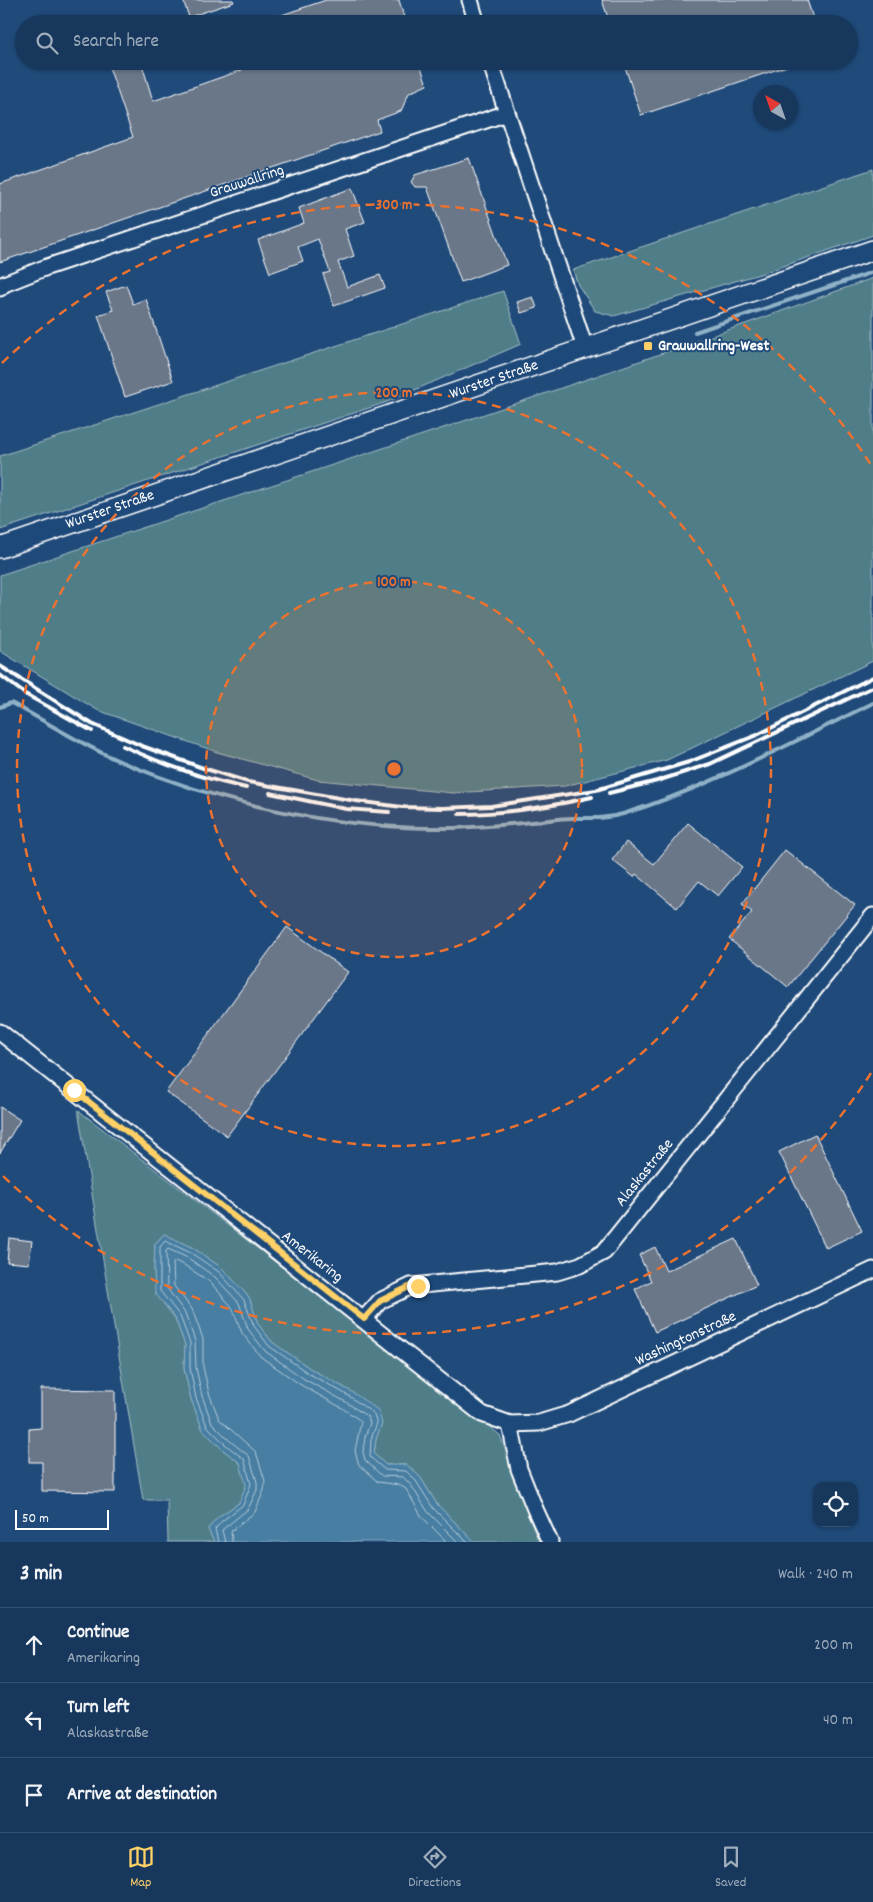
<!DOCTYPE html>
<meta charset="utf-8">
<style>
:root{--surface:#17385c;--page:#203f62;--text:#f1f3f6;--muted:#9eacbb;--line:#365272;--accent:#ffd166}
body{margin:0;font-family:Dekko,sans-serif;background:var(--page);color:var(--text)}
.controls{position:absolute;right:15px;bottom:15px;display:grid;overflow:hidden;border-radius:10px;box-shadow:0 1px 4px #0004}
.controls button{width:45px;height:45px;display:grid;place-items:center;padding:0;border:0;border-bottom:1px solid var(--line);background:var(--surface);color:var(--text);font:25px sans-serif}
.compass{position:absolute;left:753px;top:85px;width:45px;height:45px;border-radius:50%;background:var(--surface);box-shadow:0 1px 4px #0004;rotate:320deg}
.scale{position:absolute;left:15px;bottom:12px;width:94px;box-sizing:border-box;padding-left:5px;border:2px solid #fff;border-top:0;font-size:14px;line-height:18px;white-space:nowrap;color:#fff;-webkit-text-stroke:4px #1f4a7a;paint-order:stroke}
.stop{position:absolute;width:15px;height:15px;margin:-11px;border:4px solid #ffd166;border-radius:50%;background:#fff}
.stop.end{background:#ffd166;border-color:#fff;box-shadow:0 1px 5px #0008}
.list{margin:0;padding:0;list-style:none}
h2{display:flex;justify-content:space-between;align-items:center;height:65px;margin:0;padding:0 20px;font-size:21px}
h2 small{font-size:16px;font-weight:400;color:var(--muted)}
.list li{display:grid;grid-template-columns:32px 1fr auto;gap:15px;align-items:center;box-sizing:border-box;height:75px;padding:0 20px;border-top:1px solid var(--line)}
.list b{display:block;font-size:19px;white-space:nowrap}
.list p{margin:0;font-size:16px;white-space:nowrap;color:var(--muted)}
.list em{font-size:16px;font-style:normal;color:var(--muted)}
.icon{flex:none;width:28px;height:28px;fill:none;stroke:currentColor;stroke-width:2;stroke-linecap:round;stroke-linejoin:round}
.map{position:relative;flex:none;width:873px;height:1542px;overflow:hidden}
.search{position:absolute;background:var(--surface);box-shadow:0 1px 4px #0004;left:15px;right:15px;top:15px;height:55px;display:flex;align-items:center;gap:12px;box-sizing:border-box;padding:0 18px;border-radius:28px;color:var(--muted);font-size:19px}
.sheet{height:290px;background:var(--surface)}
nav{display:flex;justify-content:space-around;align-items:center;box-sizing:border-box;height:70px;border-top:1px solid var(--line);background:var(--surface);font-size:14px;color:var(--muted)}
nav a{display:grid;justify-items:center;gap:2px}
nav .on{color:var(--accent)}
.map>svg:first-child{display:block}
.green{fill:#4f7e89;stroke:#a7bec4}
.water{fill:#467ea2;stroke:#90b2c7}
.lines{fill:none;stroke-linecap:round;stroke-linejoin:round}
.shore{stroke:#b5cbda;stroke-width:1}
.stream{stroke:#90b2c7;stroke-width:4}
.building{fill:#6b7789;stroke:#fff}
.minor-casing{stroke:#fff;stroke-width:19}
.major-casing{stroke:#fff;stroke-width:22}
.minor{stroke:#1f4a7a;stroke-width:15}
.major{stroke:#1f4a7a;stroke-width:19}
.rail{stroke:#fff;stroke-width:4}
.route{stroke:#ffd166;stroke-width:6}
.ring{fill:none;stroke:#eb7230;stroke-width:2.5;stroke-dasharray:9 6}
.poi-dot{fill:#ffd166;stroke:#1f4a7a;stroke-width:2}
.labels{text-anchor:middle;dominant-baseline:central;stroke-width:4;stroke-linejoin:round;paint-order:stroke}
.street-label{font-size:16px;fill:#fff;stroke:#1f4a7a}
.poi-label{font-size:16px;font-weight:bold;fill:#fff;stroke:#1f4a7a;text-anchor:start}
.centre{fill:#eb7230;stroke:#1f4a7a;stroke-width:2.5}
.ring-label{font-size:15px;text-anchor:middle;font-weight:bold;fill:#eb7230;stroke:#1f4a7a;stroke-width:4;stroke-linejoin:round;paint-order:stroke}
</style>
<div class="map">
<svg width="873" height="1542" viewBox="0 0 873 1542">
<rect width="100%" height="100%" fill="#1f4a7a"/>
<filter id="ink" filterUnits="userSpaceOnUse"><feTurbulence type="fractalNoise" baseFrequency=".02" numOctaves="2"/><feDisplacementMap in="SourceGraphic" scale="10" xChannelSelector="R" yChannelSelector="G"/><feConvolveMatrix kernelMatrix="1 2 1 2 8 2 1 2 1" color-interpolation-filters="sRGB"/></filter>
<g filter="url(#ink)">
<g class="green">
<polygon points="873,169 873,235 763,273 614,316 595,311 578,285 573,270"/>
<path d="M873,278V661L667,760L565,786L453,793L318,780L217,752L97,710L0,651V575C292,478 584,384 873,278Z"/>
<polygon points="503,291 521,344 387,402 0,530 0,456"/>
<polygon points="78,1110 500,1435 529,1518 539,1542 474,1542 437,1504 420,1477 407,1465 386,1465 374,1454 376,1439 382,1423 352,1392 311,1369 272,1342 258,1324 249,1297 222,1268 193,1248 164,1234 155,1244 154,1270 156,1293 175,1318 185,1345 184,1368 191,1399 203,1430 222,1449 240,1463 247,1485 239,1503 218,1517 208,1529 214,1542 168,1542 167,1500 143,1500"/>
</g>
<polygon class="water" points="164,1234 193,1248 222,1268 249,1297 258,1324 272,1342 311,1369 352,1392 378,1410 382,1423 376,1439 374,1454 386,1465 407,1465 420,1477 437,1504 474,1542 214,1542 208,1529 218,1517 239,1503 246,1485 240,1463 222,1449 203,1430 191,1399 184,1368 185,1345 175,1318 155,1293 154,1270 155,1244"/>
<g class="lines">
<g class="shore">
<polyline points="218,1542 215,1529 222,1521 243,1505 251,1484 244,1459 226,1445 207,1426 196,1398 190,1368 190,1343 180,1316 160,1291 160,1247 165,1241 191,1253 219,1272 244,1300 254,1326 269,1346 308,1373 349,1396 373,1413 377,1423 371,1439 370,1457 385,1470 406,1471 416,1481 433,1508 467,1542"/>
<polyline points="225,1542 222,1530 248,1509 257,1490 257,1482 249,1456 230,1441 212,1423 202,1396 196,1368 195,1341 185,1313 167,1288 166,1251 168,1249 188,1258 215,1277 239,1303 248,1329 265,1351 304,1379 346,1402 368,1417 370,1423 365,1437 363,1452 365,1460 382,1476 403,1477 411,1485 428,1512 458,1542"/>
<polyline points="232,1542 231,1531 255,1512 264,1490 265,1481 256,1452 219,1419 209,1393 203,1367 203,1339 192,1309 174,1286 173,1263 175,1261 184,1265 210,1282 232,1307 242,1333 261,1357 301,1385 342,1408 361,1421 355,1451 359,1465 378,1482 400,1485 406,1489 422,1517 447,1542"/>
</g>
<g class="stream">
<polyline points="695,332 873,272"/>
<path d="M0,707L11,703C49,723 85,747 124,763C219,803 329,827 431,828C465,829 498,825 532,822C545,821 559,818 573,818C590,818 606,819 623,814C710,787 791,743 873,703"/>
</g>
</g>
<g class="building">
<polygon points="183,0 233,0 234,2 189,17"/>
<polygon points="326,0 399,0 406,24 261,24 261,22"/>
<polygon points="602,0 807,0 815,24 610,24"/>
<polygon points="107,61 141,61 153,101 242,70 239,61 419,61 427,85 409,93 401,111 377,120 380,131 0,262 0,184 133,137"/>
<polygon points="623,61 796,61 796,63 641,115"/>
<polygon points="469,158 507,265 461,282 427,187 415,187 411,182 415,175"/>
<polygon points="352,188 365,222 345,229 354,256 338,262 347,287 380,275 385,288 334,306 323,274 330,272 318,239 298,247 303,261 270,273 258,240 304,223 299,208"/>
<polygon points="126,285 133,304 146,299 173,381 125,397 98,315 113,310 106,292"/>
<polygon points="533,297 537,308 521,313 517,302"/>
<polygon points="688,823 742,867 718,896 699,881 677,908 636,874 634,877 612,860 626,842 654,864"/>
<polygon points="785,850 855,905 788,987 729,939 752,912 742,904"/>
<polygon points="287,927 348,972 227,1136 166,1092"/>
<polygon points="0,1107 20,1120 0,1153"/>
<polygon points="815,1134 862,1231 826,1248 779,1152"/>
<polygon points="9,1238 32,1241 29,1264 7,1262"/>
<polygon points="736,1239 757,1285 655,1332 635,1289 651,1281 639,1255 655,1247 666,1271"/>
<polygon points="41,1389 115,1390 115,1492 42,1491 42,1462 29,1462 29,1429 41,1428"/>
</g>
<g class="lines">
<g class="minor-casing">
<g id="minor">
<polyline points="470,0 477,24"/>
<polyline points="490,61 585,348"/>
<polyline points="0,288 4,284 47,267 507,113"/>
<polyline points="0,1032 482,1414 510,1424 539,1423 569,1414 873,1270"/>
<polyline points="364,1319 380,1301 411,1286 557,1272 580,1265 604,1252 873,916"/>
<polyline points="510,1424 519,1469 535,1509 550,1542"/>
</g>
</g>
<g class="major-casing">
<polyline id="major" points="0,548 873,250"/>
</g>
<use href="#minor" class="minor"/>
<use href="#major" class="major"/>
<g class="rail">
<polyline points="0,666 92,724 142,746 203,768 248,782 356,801 402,807 442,808 491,806 596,790 689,762 757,735 873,677"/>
<polyline points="0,675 25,694 92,731"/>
<path d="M123,746C162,764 204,779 246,788"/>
<polyline points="270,793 346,809 389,812"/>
<polyline points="609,793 657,781 710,764 873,687"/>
<path d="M459,814C503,814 549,807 592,797"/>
</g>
</g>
</g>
<g class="lines" filter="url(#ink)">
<polyline class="route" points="74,1090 364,1319 380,1301 411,1286 418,1286"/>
</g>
<circle cx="394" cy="769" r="188" fill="#eb7230" fill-opacity=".12"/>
<g class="ring">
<circle cx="394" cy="769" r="188"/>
<circle cx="394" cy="769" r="377"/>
<path d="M871 1073A565 565 0 0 1 2 1175M2 363A565 565 0 0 1 871 465"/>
</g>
<rect class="poi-dot" x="643" y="341" width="10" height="10" rx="2.5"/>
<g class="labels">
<g class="street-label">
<text transform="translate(247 182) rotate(-18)">Grauwallring</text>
<text transform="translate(494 380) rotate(-19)">Wurster Straße</text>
<text transform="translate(110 510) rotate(-19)">Wurster Straße</text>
<text transform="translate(645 1173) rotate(-51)">Alaskastraße</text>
<text transform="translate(312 1257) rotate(38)">Amerikaring</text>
<text transform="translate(686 1339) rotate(-25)">Washingtonstraße</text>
</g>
<g class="poi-label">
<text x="658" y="346">Grauwallring-West</text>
</g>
</g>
<circle cx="394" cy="769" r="8" class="centre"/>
<g class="ring-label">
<text x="394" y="209">300 m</text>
<text x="394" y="397">200 m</text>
<text x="394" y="586">100 m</text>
</g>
</svg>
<div class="controls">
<button><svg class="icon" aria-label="locate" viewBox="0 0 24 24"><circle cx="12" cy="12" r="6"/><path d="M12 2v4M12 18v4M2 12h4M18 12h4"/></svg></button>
</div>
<svg class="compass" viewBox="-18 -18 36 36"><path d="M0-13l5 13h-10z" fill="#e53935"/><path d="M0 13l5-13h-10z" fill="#9eacbb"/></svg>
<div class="scale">50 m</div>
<div class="stop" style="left:74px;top:1090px"></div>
<div class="stop end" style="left:418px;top:1286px"></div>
<div class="search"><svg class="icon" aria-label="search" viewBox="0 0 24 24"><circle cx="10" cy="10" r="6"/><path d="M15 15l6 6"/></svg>Search here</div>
</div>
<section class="sheet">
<h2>3 min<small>Walk · 240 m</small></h2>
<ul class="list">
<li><svg class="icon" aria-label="ahead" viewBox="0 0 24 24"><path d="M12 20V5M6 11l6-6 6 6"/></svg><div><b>Continue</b><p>Amerikaring</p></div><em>200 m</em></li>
<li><svg class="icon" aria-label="left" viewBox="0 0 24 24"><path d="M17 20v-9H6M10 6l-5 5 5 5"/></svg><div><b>Turn left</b><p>Alaskastraße</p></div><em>40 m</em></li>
<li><svg class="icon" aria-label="arrive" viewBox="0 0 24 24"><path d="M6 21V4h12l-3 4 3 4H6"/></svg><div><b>Arrive at destination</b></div></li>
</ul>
</section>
<nav>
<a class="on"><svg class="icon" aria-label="map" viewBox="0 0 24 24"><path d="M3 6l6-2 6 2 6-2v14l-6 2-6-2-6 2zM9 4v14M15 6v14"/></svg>Map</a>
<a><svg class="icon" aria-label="directions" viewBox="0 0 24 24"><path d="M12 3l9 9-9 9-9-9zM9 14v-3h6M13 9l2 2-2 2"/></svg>Directions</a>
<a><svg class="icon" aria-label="saved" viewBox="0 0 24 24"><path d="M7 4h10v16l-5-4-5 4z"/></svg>Saved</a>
</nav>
